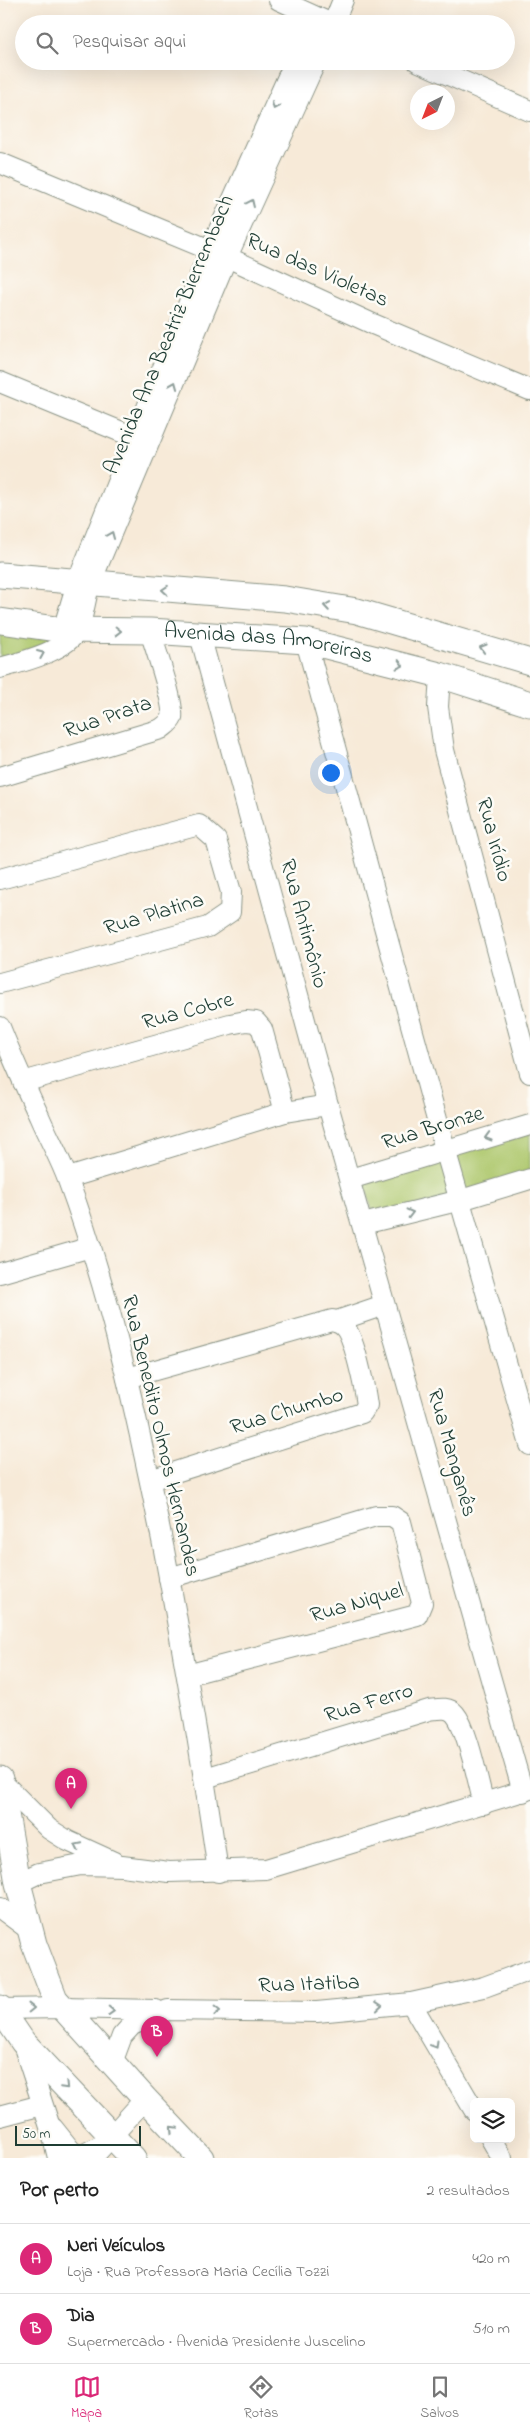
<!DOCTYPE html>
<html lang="pt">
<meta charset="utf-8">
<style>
:root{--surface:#fff;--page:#f6f6f6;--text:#222;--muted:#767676;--line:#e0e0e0;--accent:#db2777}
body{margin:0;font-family:"Indie Flower",sans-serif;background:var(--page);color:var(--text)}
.controls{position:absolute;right:15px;bottom:15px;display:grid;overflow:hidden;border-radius:8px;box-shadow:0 5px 20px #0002}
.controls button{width:45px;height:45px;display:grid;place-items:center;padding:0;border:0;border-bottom:1px solid var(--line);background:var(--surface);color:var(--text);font:25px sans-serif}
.compass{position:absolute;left:410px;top:85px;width:45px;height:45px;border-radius:50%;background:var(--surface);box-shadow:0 5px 20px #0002;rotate:222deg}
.scale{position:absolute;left:15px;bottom:12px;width:126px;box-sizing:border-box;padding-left:5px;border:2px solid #1f3d34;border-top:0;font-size:14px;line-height:18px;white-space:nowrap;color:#1f3d34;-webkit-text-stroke:4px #fdfcf7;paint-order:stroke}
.you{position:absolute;left:330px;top:772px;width:18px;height:18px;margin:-12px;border:4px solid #fff;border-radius:50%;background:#1a73e8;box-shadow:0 0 0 8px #1a73e833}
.badge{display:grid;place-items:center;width:32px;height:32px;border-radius:50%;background:var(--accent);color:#fff;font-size:16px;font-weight:700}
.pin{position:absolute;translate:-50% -41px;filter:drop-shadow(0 1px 2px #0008)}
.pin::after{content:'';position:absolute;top:26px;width:18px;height:15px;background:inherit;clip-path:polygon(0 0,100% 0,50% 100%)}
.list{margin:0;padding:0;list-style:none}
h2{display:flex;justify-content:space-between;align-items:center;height:65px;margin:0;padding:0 20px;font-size:21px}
h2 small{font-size:16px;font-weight:400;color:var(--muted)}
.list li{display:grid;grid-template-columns:32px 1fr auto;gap:15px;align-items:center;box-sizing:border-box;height:70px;padding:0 20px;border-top:1px solid var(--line)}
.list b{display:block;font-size:19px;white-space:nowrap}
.list p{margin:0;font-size:16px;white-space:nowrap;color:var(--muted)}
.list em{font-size:16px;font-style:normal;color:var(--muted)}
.icon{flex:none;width:28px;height:28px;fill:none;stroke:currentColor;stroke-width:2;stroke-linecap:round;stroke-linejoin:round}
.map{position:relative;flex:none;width:530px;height:2158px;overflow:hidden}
.search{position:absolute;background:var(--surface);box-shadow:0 5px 20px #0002;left:15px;right:15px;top:15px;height:55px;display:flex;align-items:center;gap:12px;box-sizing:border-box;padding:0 18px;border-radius:28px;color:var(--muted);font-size:19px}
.sheet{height:205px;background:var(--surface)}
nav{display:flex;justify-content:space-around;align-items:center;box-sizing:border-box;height:70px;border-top:1px solid var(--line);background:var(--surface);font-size:14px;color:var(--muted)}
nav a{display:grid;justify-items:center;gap:2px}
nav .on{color:var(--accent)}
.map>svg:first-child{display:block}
.green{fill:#adc76c;stroke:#668250}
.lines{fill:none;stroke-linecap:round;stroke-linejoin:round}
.minor-casing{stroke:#8b9486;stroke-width:22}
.major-casing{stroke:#8b9486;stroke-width:27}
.minor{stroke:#fff;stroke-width:20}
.major{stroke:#fff;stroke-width:25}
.oneway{stroke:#8f9e9a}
.labels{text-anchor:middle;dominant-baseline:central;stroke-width:5;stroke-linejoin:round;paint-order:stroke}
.street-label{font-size:22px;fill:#1f3d34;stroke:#fdfcf7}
</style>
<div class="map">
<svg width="530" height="2158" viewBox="0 0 530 2158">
<rect width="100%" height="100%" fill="#fdfcf7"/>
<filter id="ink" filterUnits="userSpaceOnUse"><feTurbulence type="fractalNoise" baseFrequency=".02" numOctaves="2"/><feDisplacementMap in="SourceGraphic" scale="10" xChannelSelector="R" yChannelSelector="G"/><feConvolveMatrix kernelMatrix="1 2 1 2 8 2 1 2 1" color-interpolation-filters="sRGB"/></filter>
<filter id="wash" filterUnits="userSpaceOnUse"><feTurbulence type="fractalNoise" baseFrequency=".0096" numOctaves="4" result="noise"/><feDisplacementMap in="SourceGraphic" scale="20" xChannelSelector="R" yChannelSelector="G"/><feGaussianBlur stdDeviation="1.12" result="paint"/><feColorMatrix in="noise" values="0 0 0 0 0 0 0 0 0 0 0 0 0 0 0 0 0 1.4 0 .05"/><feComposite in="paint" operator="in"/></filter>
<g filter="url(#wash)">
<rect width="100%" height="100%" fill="#f7ead8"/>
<g class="green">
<polygon points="0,628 65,635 0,665"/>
<polygon points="530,1130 530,1175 374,1218 363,1178"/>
</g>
</g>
<g filter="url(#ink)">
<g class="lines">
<g class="minor-casing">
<g id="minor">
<polyline points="279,0 332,24"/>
<polyline points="333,24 343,0"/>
<polyline points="417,61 530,111"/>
<polyline points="0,163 227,257 373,324 530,390"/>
<polyline points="0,382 146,442"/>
<polyline points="63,630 77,583 210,250 295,61"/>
<polyline points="200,635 328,1105 523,1792"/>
<polyline points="306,641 445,1149 530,1445"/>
<path d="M0,668C22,662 67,651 78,629C84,615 85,598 90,584L227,257L316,61"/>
<polyline points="440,675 438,707 444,750 530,1073"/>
<path d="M0,777L161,729C164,726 170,723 172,718C175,704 155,648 150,631"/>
<polyline points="0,879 199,825 216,840 231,892 230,912 208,927 0,983"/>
<path d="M0,1027C12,1057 25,1086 39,1116C48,1137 60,1158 68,1180C112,1299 139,1426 164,1550C184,1657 203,1764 218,1872"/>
<polyline points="23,1082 230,1024 246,1021 256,1022 262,1029 285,1112"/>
<polyline points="68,1178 285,1112 328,1105"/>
<polyline points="350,1179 530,1125"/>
<polyline points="363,1224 461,1200 530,1179"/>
<polyline points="0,1273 91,1247"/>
<polyline points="337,1321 384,1305"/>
<path d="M127,1378L332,1320C336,1321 340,1322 343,1325C354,1334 365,1390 367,1405L362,1413L150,1480"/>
<polyline points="169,1578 376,1516 392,1516 401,1522 422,1603 417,1615 187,1675"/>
<path d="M205,1778L429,1710C438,1709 448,1706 455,1714C468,1729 478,1783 484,1804"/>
<polyline points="0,1780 49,1829 68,1841 114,1862"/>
<polyline points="18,1883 39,1873 81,1865 122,1866 169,1872 266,1869 530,1789"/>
<polyline points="0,1908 31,1931"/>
<polyline points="411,2003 474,2110"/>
<polyline points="0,2009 63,2008 156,2010"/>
<polyline points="23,2044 52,2133 58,2158"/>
<polyline points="112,2063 122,2036 132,2025 168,2010 317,2012 411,2003 484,1987 530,1970"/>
<polyline points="0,2116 42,2105"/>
<polyline points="53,2128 73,2153 82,2155 104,2144"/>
<polyline points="491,2139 502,2158"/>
<polyline points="92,2158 145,2099"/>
</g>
</g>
<g class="major-casing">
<g id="major">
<polyline points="0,575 285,599 357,611 530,662"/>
<path id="s1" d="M0,621L63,630L150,631L306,641L440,675L530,704"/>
<polyline points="0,1779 18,1883 34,1944 55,1999 145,2099 201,2158"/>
<polyline points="0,2008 23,2042 133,2158"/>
</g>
</g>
<use href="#minor" class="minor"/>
<use href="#major" class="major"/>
</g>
<defs><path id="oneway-chevron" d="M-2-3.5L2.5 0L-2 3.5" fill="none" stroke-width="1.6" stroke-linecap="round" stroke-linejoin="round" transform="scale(1.25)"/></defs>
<g class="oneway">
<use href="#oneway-chevron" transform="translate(275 106) rotate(114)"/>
<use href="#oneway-chevron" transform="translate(251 203) rotate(-65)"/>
<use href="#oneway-chevron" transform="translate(174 385) rotate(-68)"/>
<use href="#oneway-chevron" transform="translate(111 535) rotate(-67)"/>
<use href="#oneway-chevron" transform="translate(165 590) rotate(-175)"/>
<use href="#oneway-chevron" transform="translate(327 606) rotate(-171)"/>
<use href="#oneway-chevron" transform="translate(118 631) rotate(1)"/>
<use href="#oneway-chevron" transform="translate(483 648) rotate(-163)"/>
<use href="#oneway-chevron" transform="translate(41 654) rotate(-23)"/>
<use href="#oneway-chevron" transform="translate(400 665) rotate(14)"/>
<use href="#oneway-chevron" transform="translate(488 1137) rotate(164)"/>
<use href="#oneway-chevron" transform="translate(410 1213) rotate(-14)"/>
<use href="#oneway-chevron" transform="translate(78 1846) rotate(-154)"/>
<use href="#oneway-chevron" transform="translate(379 2006) rotate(-5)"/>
<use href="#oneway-chevron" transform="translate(31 2008) rotate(-1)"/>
<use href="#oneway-chevron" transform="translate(111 2011) rotate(2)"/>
<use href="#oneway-chevron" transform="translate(217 2011) rotate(1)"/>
<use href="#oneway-chevron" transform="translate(435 2045) rotate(59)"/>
<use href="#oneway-chevron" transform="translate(65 2086) rotate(46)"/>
<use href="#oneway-chevron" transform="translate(173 2129) rotate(-134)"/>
</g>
</g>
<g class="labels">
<g class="street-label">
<text transform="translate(317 271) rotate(24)">Rua das Violetas</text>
<text transform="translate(170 335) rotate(-67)">Avenida Ana Beatriz Bierrembach</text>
<text stroke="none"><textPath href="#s1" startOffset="270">Avenida das Amoreiras</textPath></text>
<text transform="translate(108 718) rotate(-19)">Rua Prata</text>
<text transform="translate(493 840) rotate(75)">Rua Irídio</text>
<text transform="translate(154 915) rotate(-17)">Rua Platina</text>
<text transform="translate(303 924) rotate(75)">Rua Antimônio</text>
<text transform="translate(188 1012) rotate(-15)">Rua Cobre</text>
<text transform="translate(433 1129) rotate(-17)">Rua Bronze</text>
<text transform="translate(287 1412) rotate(-17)">Rua Chumbo</text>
<text transform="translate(160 1436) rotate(77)">Rua Benedito Olmos Hernandes</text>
<text transform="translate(451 1453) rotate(74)">Rua Manganês</text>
<text transform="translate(357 1604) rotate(-16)">Rua Niquel</text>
<text transform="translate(369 1704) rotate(-17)">Rua Ferro</text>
<text transform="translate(309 1985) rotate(-2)">Rua Itatiba</text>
</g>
</g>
</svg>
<div class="controls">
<button><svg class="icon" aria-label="layers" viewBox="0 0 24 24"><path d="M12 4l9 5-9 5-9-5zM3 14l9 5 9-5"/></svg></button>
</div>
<svg class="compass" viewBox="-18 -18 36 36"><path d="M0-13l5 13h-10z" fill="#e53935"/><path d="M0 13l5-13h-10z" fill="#767676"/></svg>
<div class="scale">50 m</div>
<div class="you"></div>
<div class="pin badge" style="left:71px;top:1809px">A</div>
<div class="pin badge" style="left:157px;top:2057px">B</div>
<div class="search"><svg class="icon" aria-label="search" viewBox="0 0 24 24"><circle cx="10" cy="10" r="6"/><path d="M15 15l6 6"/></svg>Pesquisar aqui</div>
</div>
<section class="sheet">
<h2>Por perto<small>2 resultados</small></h2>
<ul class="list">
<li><span class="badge">A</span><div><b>Neri Veículos</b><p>Loja · Rua Professora Maria Cecília Tozzi</p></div><em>420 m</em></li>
<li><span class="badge">B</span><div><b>Dia</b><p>Supermercado · Avenida Presidente Juscelino</p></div><em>510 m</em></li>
</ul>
</section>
<nav>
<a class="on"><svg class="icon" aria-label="map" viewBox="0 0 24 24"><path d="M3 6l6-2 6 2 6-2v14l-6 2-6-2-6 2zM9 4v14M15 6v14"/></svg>Mapa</a>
<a><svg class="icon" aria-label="directions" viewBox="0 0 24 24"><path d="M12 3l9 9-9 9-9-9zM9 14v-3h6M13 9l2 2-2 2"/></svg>Rotas</a>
<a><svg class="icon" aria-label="saved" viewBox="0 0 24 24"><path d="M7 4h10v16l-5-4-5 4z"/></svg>Salvos</a>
</nav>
